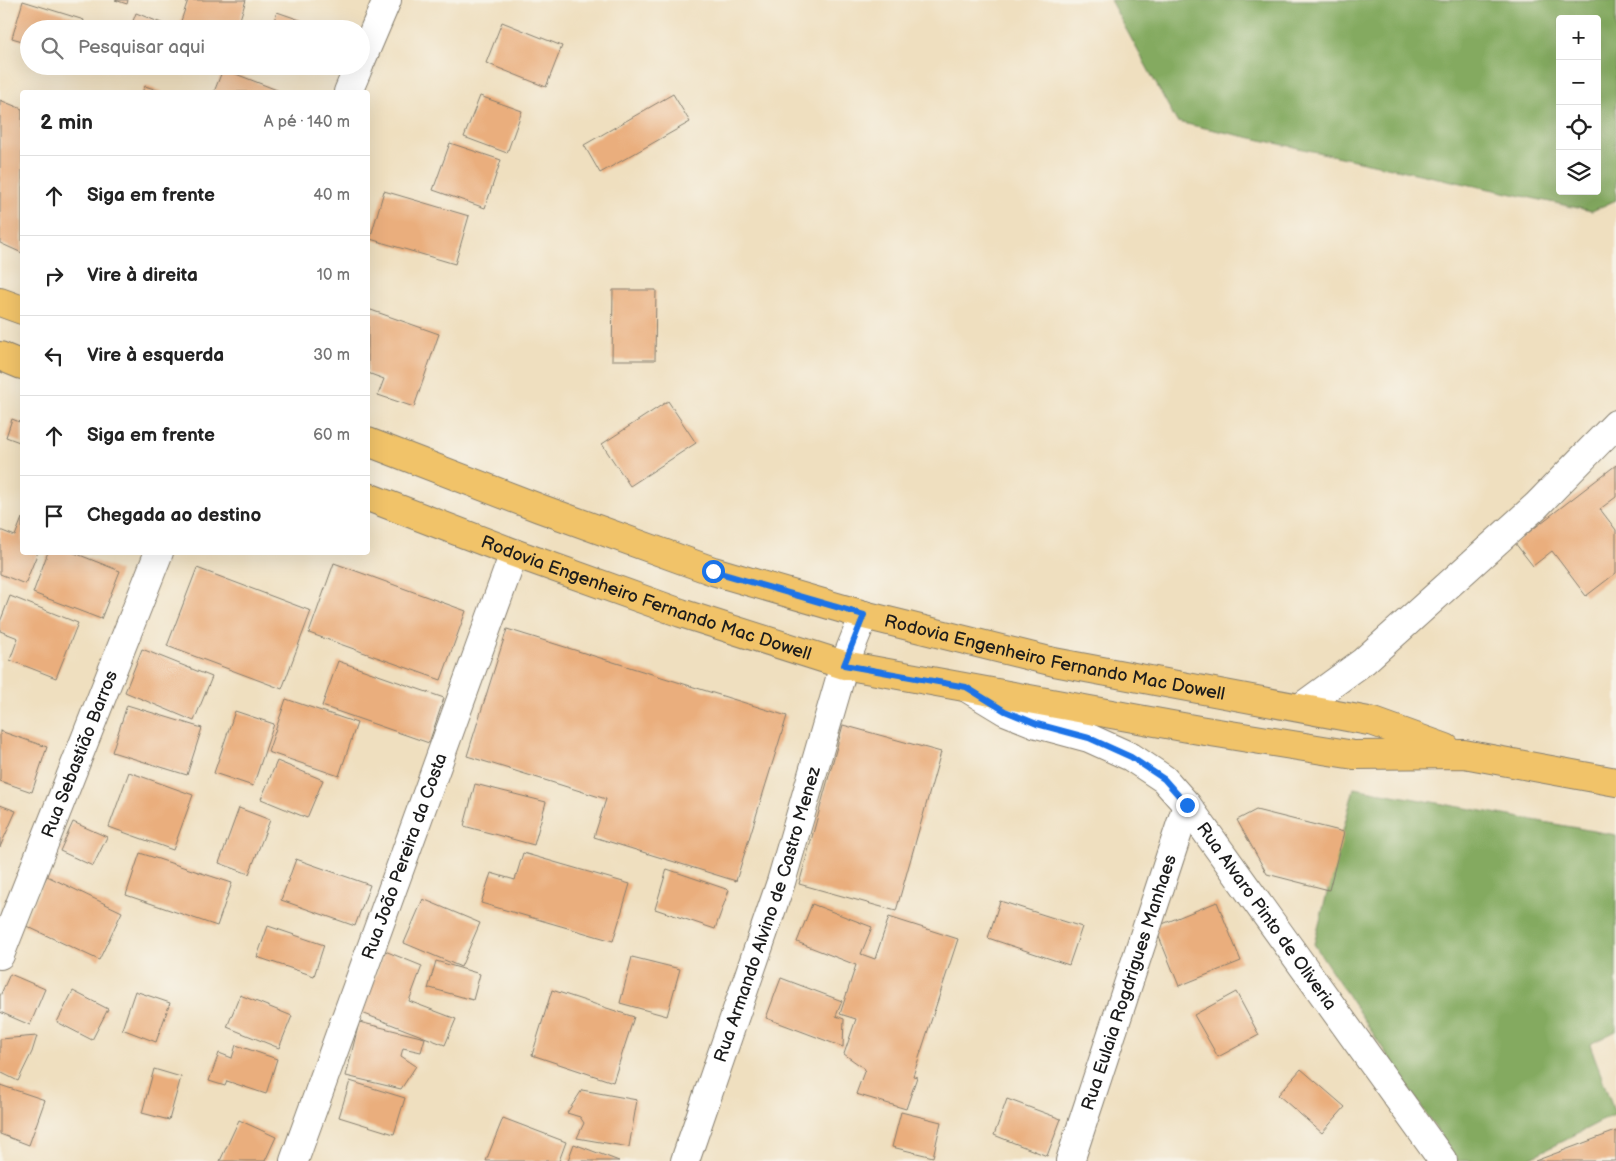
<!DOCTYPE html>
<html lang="pt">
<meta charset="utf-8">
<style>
:root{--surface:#fff;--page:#f2f2f2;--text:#222;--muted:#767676;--line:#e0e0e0}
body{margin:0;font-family:"Balsamiq Sans",sans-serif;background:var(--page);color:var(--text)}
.controls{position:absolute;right:15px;top:15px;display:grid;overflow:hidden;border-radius:5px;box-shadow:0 5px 20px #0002}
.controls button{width:45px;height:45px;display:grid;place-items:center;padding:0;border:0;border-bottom:1px solid var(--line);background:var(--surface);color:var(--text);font:25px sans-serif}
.stop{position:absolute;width:15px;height:15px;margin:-11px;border:4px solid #1a73e8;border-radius:50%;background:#fff}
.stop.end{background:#1a73e8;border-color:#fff;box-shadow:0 1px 5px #0008}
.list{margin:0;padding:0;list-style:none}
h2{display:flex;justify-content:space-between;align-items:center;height:65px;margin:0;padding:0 20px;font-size:21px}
h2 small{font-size:16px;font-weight:400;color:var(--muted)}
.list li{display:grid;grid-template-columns:32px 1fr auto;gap:15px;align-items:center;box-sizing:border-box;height:80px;padding:0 20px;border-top:1px solid var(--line)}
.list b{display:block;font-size:19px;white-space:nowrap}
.list em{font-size:16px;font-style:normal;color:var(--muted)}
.icon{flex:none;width:28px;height:28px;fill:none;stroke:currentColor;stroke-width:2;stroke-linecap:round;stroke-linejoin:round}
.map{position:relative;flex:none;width:1616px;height:1161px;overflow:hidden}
.search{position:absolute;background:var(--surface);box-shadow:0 5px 20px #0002;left:20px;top:20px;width:350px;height:55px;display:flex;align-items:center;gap:12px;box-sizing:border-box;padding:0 18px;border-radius:28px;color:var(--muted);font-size:19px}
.panel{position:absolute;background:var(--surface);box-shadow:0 5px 20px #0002;left:20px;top:90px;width:350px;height:465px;border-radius:5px}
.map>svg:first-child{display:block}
.forest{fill:#84aa60;stroke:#50633e;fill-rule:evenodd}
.building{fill:#eaae7d}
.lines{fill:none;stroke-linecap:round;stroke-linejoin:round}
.minor-casing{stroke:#867e6e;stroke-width:30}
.major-casing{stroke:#867e6e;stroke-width:30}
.minor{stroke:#fff;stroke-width:28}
.major{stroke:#f1c369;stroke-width:28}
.route{stroke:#1a73e8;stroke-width:6}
.labels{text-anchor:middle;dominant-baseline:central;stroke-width:4;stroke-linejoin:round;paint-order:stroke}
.street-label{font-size:18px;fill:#1c1c1c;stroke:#f7f3e8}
</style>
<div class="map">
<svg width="1616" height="1161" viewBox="0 0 1616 1161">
<rect width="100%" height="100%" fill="#f7f3e8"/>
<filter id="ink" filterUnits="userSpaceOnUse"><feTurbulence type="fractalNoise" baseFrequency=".02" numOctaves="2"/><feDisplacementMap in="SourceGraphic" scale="10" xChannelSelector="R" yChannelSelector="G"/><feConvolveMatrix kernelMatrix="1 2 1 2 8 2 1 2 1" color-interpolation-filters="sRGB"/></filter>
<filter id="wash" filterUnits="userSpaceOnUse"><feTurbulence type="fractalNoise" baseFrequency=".0096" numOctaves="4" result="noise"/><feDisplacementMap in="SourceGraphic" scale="20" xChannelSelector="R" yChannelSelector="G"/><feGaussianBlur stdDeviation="1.12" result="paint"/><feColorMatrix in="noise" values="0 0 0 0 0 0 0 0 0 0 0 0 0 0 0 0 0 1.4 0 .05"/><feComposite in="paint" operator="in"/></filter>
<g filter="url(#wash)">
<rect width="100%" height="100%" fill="#efdfbf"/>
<g class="forest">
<path d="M1110,0H1616V200L1592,211L1177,122ZM1560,19H1597V191H1560Z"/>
<polygon points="1354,788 1616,835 1616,1031 1590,1044 1615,1114 1524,1161 1457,1161 1314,944"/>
</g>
<g id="blocks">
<g class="building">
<polygon points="115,0 128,0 127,4"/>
<polygon points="188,0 246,0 237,29 196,29 180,24"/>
<polygon points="23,1 84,20 81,29 29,29 29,43 12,38"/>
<polygon points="277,12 323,28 323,29 271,29"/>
<polygon points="136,13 169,26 168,29 130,29"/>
<polygon points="502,22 562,46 546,87 486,63"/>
<polygon points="223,69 282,92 214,92"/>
<polygon points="145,86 163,92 142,92"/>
<polygon points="673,94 690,122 600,173 584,145"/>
<polygon points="480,96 522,111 507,153 464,137"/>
<polygon points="0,100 22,109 22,253 0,243"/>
<polygon points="450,143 501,160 485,208 433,190"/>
<polygon points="384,191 469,216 455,264 370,239"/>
<polygon points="613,290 656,290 655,360 612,360"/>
<polygon points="368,309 439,334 414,407 378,395 384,379 368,373"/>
<polygon points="668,401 696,443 630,486 602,444"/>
<polygon points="12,419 22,423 22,443 6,437"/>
<polygon points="1616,465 1616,497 1600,509 1616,530 1616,573 1586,596 1552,551 1533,566 1515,543"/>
<polygon points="22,518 22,552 38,552 25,584 0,574 0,530 15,536"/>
<polygon points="48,552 72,552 120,571 101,619 33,593"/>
<polygon points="334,563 466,611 441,680 309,633"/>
<polygon points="197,568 311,611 282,689 167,646"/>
<polygon points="10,596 78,623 56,678 10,660 18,638 0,631 0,622"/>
<polygon points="507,629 787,716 736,881 594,837 606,799 467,756"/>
<polygon points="142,649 212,677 194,721 125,692"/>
<polygon points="338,661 444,698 429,743 322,706"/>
<polygon points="286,699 357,723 339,776 268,752"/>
<polygon points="127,705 202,728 187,775 112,752"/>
<polygon points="235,711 274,724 253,786 214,773"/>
<polygon points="843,725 941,752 896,911 799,884"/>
<polygon points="0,731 47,747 32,792 0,781"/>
<polygon points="277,761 323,780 307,818 261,799"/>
<polygon points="129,772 193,795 173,850 109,827"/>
<polygon points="475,784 546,802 534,845 464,826"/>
<polygon points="0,805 16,811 0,847"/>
<polygon points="239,808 270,820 249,874 219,863"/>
<polygon points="1256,810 1344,832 1329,890 1267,874 1237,820"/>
<polygon points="73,822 107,837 93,866 60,851"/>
<polygon points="140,853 232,883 217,926 126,895"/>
<polygon points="523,853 630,884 613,941 481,903 491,873 515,880"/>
<polygon points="296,859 370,885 355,926 281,900"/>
<polygon points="667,869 729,890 715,929 655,909"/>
<polygon points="47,876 122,912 99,960 24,925"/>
<polygon points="423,899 480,923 461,967 404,943"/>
<polygon points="1000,901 1082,927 1069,965 988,938"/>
<polygon points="1217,902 1241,961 1179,986 1155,927"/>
<polygon points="812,904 872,927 861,954 875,959 889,917 958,939 913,1076 917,1077 906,1109 856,1094 865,1069 844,1054 856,1019 840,1014 856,965 797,942"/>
<polygon points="268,926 324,945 314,976 257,957"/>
<polygon points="385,951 422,966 409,1001 456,1019 445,1045 362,1013"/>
<polygon points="632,957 680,969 667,1016 620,1003"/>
<polygon points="436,961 480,974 473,1000 430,988 428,989"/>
<polygon points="10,974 45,989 30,1025 0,1012 0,996"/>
<polygon points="781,978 842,1001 836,1016 844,1019 843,1047 766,1018"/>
<polygon points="552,990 634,1017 613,1082 532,1055"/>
<polygon points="73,991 108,1009 92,1040 57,1022"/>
<polygon points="135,991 170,1003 156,1042 122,1029"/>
<polygon points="1236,992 1259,1035 1218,1057 1194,1015"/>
<polygon points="240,995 292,1016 279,1048 227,1027"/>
<polygon points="359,1022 425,1038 421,1052 403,1048 401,1056 416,1066 401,1089 346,1076"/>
<polygon points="37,1036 32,1052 18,1081 0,1072 0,1039"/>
<polygon points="236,1045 277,1059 266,1094 227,1081 225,1086 209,1081 219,1053 232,1058"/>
<polygon points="154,1069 181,1077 169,1120 142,1113"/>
<polygon points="1301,1069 1345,1107 1322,1133 1278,1095"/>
<polygon points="350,1081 405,1098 394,1134 339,1117"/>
<polygon points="0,1085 45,1100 29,1145 0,1134"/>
<polygon points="582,1090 637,1100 629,1147 577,1138 584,1123 580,1117 567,1113"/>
<polygon points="1007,1099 1061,1119 1047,1156 994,1135"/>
<polygon points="901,1112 941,1122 933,1157 892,1147"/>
<polygon points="503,1118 566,1142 559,1161 486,1161"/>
<polygon points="239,1120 276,1137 265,1161 220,1161"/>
<polygon points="1616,1131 1616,1161 1535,1161"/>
<polygon points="574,1144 619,1161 572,1161 568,1160"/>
</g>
</g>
</g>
<g filter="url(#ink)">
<use href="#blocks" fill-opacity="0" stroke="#867e6e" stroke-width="1"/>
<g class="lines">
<g class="minor-casing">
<g id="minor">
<polyline points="361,61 387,0"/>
<polyline points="348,92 359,66"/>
<path id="s1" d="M967,688L1005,711L1037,724L1089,738L1131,757L1164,779L1187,805L1443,1161"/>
<polyline points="1301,707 1364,661 1403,626 1536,506 1616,424"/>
<path id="s2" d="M0,955L159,552"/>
<path id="s3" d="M294,1161L514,553"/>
<path id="s4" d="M685,1161L781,882L844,665L864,615"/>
<path id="s5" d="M1070,1161L1187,805"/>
</g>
</g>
<g class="major-casing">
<g id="major">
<polyline points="0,302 22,310"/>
<polyline points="0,356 22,365"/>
<path id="s6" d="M368,442L539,508L713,571L864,615L1054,662L1374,722L1446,748"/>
<path id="s7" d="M368,497L514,553L681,613L844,665L1199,730L1354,755L1464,754L1616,782"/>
</g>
</g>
<use href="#minor" class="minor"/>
<use href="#major" class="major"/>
</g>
</g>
<g class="lines" filter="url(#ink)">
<polyline class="route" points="713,571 864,615 844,665 966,687 1005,711 1037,724 1089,738 1131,757 1164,779 1187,805"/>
</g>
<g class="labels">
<g class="street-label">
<text stroke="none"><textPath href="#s7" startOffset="296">Rodovia Engenheiro Fernando Mac Dowell</textPath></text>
<text stroke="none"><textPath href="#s6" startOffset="721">Rodovia Engenheiro Fernando Mac Dowell</textPath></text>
<text stroke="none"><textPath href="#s2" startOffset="216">Rua Sebastião Barros</textPath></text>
<text stroke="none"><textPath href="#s3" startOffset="324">Rua João Pereira da Costa</textPath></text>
<text stroke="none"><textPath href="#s4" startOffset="260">Rua Armando Alvino de Castro Menez</textPath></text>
<text stroke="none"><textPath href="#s1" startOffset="390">Rua Alvaro Pinto de Oliveria</textPath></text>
<text stroke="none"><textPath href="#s5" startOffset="188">Rua Eulaia Rogdrigues Manhaes</textPath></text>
</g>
</g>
</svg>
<div class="controls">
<button>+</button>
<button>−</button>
<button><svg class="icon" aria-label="locate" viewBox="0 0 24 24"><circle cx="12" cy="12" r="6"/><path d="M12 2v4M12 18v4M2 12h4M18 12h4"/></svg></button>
<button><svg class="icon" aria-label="layers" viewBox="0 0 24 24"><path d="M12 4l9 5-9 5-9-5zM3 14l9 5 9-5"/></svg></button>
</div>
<div class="stop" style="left:713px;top:571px"></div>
<div class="stop end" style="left:1187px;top:805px"></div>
<div class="search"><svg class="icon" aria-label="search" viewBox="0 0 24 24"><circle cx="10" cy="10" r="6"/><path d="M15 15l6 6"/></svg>Pesquisar aqui</div>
<section class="panel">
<h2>2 min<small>A pé · 140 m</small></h2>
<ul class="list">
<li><svg class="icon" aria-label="ahead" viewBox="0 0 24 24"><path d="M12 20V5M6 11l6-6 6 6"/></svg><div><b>Siga em frente</b></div><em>40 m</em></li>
<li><svg class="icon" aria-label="right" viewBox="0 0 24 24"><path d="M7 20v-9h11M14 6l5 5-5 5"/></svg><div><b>Vire à direita</b></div><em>10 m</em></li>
<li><svg class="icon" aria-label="left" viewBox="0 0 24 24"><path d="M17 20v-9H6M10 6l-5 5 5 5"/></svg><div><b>Vire à esquerda</b></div><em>30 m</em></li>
<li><svg class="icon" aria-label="ahead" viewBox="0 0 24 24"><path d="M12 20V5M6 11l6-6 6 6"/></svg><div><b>Siga em frente</b></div><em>60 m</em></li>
<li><svg class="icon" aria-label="arrive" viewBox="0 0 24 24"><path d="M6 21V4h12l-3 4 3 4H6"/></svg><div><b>Chegada ao destino</b></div></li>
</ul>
</section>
</div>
